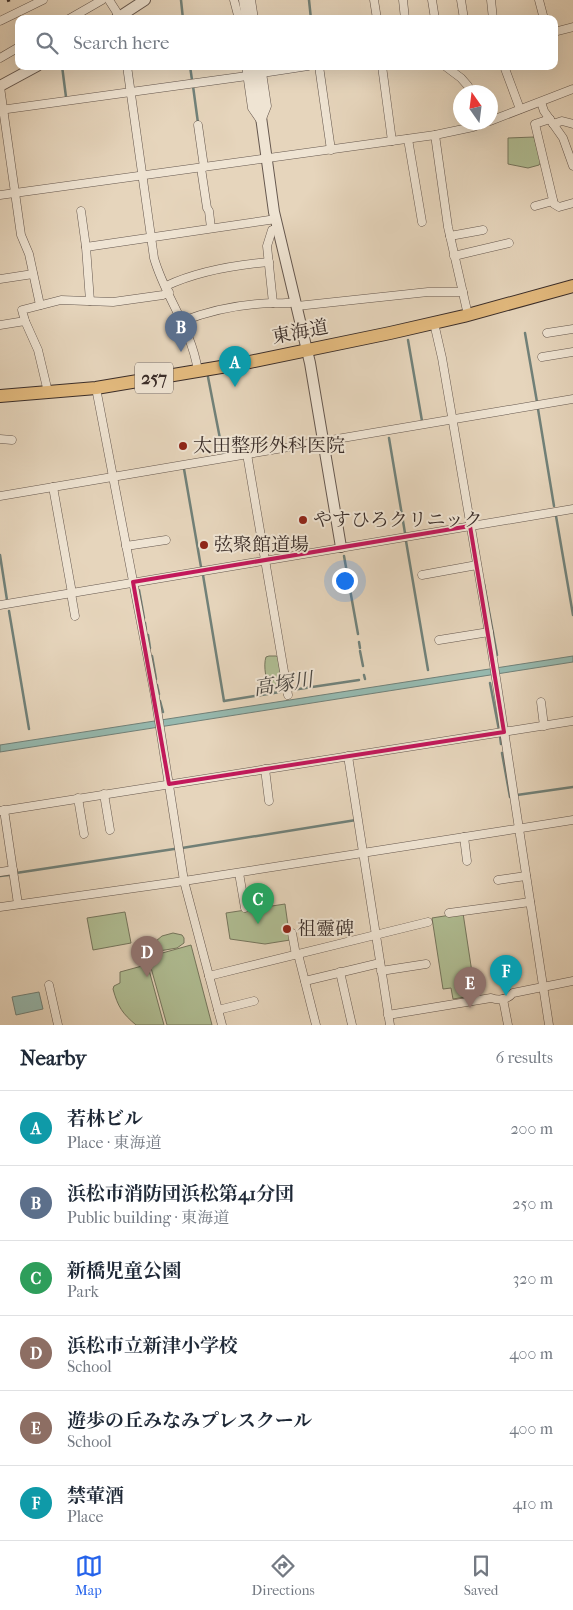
<!DOCTYPE html>
<meta charset="utf-8">
<style>
:root{--surface:#fff;--page:#f6f6f7;--text:#1f2937;--muted:#747a83;--line:#e0e1e3;--accent:#2563eb}
body{margin:0;font-family:"IM FELL French Canon","Noto Serif JP",serif;background:var(--page);color:var(--text)}
.compass{position:absolute;left:453px;top:85px;width:45px;height:45px;border-radius:50%;background:var(--surface);box-shadow:0 5px 20px #0002;rotate:346deg}
.you{position:absolute;left:344px;top:580px;width:18px;height:18px;margin:-12px;border:4px solid #fff;border-radius:50%;background:#1a73e8;box-shadow:0 0 0 8px #1a73e833}
.badge{display:grid;place-items:center;width:32px;height:32px;border-radius:50%;background:var(--accent);color:#fff;font-size:16px;font-weight:700}
.pin{position:absolute;translate:-50% -41px;filter:drop-shadow(0 1px 2px #0008)}
.pin::after{content:'';position:absolute;top:26px;width:18px;height:15px;background:inherit;clip-path:polygon(0 0,100% 0,50% 100%)}
.list{margin:0;padding:0;list-style:none}
h2{display:flex;justify-content:space-between;align-items:center;height:65px;margin:0;padding:0 20px;font-size:21px}
h2 small{font-size:16px;font-weight:400;color:var(--muted)}
.list li{display:grid;grid-template-columns:32px 1fr auto;gap:15px;align-items:center;box-sizing:border-box;height:75px;padding:0 20px;border-top:1px solid var(--line)}
.list b{display:block;font-size:19px;white-space:nowrap}
.list p{margin:0;font-size:16px;white-space:nowrap;color:var(--muted)}
.list em{font-size:16px;font-style:normal;color:var(--muted)}
.icon{flex:none;width:28px;height:28px;fill:none;stroke:currentColor;stroke-width:2;stroke-linecap:round;stroke-linejoin:round}
.map{position:relative;flex:none;width:573px;height:1025px;overflow:hidden}
.search{position:absolute;background:var(--surface);box-shadow:0 5px 20px #0002;left:15px;right:15px;top:15px;height:55px;display:flex;align-items:center;gap:12px;box-sizing:border-box;padding:0 18px;border-radius:10px;color:var(--muted);font-size:19px}
.sheet{height:515px;background:var(--surface)}
nav{display:flex;justify-content:space-around;align-items:center;box-sizing:border-box;height:70px;border-top:1px solid var(--line);background:var(--surface);font-size:14px;color:var(--muted)}
nav a{display:grid;justify-items:center;gap:2px}
nav .on{color:var(--accent)}
.map>svg:first-child{display:block}
.green{fill:#b0be94;stroke:#75765e}
.water{fill:#96b9af;stroke:#718179}
.lines{fill:none;stroke-linecap:round;stroke-linejoin:round}
.stream{stroke:#718179;stroke-width:2.5}
.minor-casing{stroke:#65574e;stroke-width:9}
.tertiary-casing{stroke:#65574e;stroke-width:12}
.trunk-casing{stroke:#3a2d29;stroke-width:14}
.minor{stroke:#efe4d3;stroke-width:8}
.tertiary{stroke:#efe4d3;stroke-width:10}
.trunk{stroke:#e3ba7e;stroke-width:12}
.rail{stroke:#3a2d29;stroke-width:2.5;stroke-dasharray:9 9;stroke-linecap:butt}
.marked{fill:none;stroke:#c2185b;stroke-width:4;stroke-linejoin:round}
.poi-dot{fill:#8f2418;stroke:#efe4d3;stroke-width:2}
.labels{text-anchor:middle;dominant-baseline:central;stroke-width:4;stroke-linejoin:round;paint-order:stroke}
.shield{fill:#efe4d3;stroke:#70645c;stroke-width:1}
.shield-label{font-size:18px;font-weight:bold;fill:#3a2d29}
.street-label{font-size:19px;fill:#3a2d29;stroke:#efe4d3}
.poi-label{font-size:19px;fill:#3a2d29;stroke:#efe4d3;text-anchor:start}
.water-label{font-size:20px;font-style:italic;fill:#4c4944;stroke:#efe4d3}
</style>
<div class="map">
<svg width="573" height="1025" viewBox="0 0 573 1025">
<rect width="100%" height="100%" fill="#e6d5bc"/>
<filter id="stains"><feTurbulence type="fractalNoise" baseFrequency=".004" numOctaves="4"/><feColorMatrix values="0 0 0 0 .2 0 0 0 0 .09 0 0 0 0 .02 0 0 0 .5 -.17"/></filter>
<radialGradient id="worn" r=".72"><stop offset=".6" stop-color="#630" stop-opacity="0"/><stop offset="1" stop-color="#630" stop-opacity=".3"/></radialGradient>
<g class="green">
<polygon points="534,137 541,162 539,165 528,168 508,164 508,138"/>
<path d="M269,656H276L278,657L283,688L279,691H272C266,685 263,665 266,657Z"/>
<polygon points="285,904 290,940 265,944 230,939 226,913"/>
<polygon points="125,912 131,943 93,950 87,918"/>
<polygon points="463,913 473,979 469,980 471,996 453,999 451,988 443,989 432,918"/>
<polygon points="173,933 182,935 184,938 184,943 177,948 159,951 156,948 156,941 162,936"/>
<polygon points="191,945 212,1025 167,1025 148,957"/>
<path d="M142,966L145,967L149,970L164,1025H136C122,1013 118,1007 113,989L114,986L120,983V972Z"/>
</g>
<g class="water">
<polygon points="573,656 573,662 0,752 0,745"/>
<polygon points="39,992 43,1009 16,1015 12,997"/>
</g>
<g class="lines">
<g class="stream">
<polyline points="181,0 183,19"/>
<polyline points="309,0 311,19"/>
<polyline points="62,66 66,97"/>
<polyline points="190,66 192,80"/>
<polyline points="193,86 198,123"/>
<polyline points="525,333 537,402"/>
<polyline points="408,340 422,421"/>
<polyline points="208,377 223,454"/>
<polyline points="538,409 554,506"/>
<polyline points="389,438 405,533"/>
<polyline points="184,469 201,567"/>
<polyline points="556,516 573,615"/>
<polyline points="406,541 428,670"/>
<polyline points="0,555 7,600"/>
<polyline points="344,556 358,634"/>
<polyline points="203,575 224,701"/>
<polyline points="484,584 497,655"/>
<polyline points="139,590 144,618"/>
<polyline points="9,611 29,729"/>
<polyline points="145,623 146,630"/>
<polyline points="148,635 150,648"/>
<polyline points="359,642 360,648"/>
<polyline points="360,651 363,666"/>
<polyline points="152,656 156,679"/>
<polyline points="364,675 365,679"/>
<polyline points="490,683 499,730"/>
<polyline points="157,685 159,694"/>
<polyline points="292,690 359,680"/>
<polyline points="160,701 163,712"/>
<polyline points="224,701 280,692"/>
<polyline points="500,736 501,744"/>
<polyline points="502,753 510,797"/>
<polyline points="517,795 573,787"/>
<polyline points="182,848 356,820"/>
<polyline points="16,873 174,849"/>
<polyline points="0,876 9,875"/>
</g>
<g class="minor-casing">
<g id="minor">
<polyline points="109,0 116,11 119,19"/>
<polyline points="234,0 239,19"/>
<polyline points="251,0 254,19"/>
<polyline points="374,0 377,19"/>
<polyline points="403,0 405,19"/>
<polyline points="432,0 435,19"/>
<polyline points="461,0 464,19"/>
<polyline points="491,0 493,19"/>
<polyline points="539,0 544,19"/>
<polyline points="69,19 102,0"/>
<polyline points="0,21 43,0"/>
<polyline points="554,32 573,27"/>
<polyline points="0,58 19,47"/>
<path d="M127,66L154,258C165,297 191,327 198,371"/>
<polyline points="246,66 252,108 261,121 267,106 261,66"/>
<polyline points="319,66 331,150"/>
<polyline points="382,66 392,141"/>
<polyline points="445,66 461,78 468,86"/>
<polyline points="504,66 520,109"/>
<polyline points="262,73 308,66"/>
<polyline points="0,87 21,235 29,254 40,305"/>
<polyline points="541,102 544,111 563,138 573,166"/>
<polyline points="0,110 247,76"/>
<polyline points="550,119 535,124 554,204 559,207 573,203"/>
<polyline points="490,121 573,89"/>
<polyline points="553,124 562,121 573,124"/>
<polyline points="198,125 204,167"/>
<polyline points="435,135 448,227 468,315"/>
<polyline points="408,139 422,222"/>
<polyline points="201,168 207,208 209,211 211,228"/>
<polyline points="0,195 435,135 473,127 486,122"/>
<polyline points="535,206 553,201"/>
<polyline points="81,211 86,247 90,301"/>
<polyline points="450,236 483,230"/>
<polyline points="86,247 276,219"/>
<polyline points="454,256 509,243"/>
<polyline points="0,279 33,274"/>
<path d="M166,286C198,271 234,265 269,262"/>
<polyline points="273,303 267,246 272,230 278,229"/>
<polyline points="297,306 428,292 463,292"/>
<path d="M183,321C211,310 241,304 272,303C280,303 287,304 296,302"/>
<polyline points="434,323 442,358 490,639 549,1025"/>
<polyline points="0,325 25,321"/>
<polyline points="547,333 573,329"/>
<polyline points="542,357 573,352"/>
<polyline points="96,388 155,696 184,881 222,1025"/>
<polyline points="48,392 38,350 25,321 22,310 61,300 113,302 163,295 169,292"/>
<polyline points="0,439 12,440"/>
<polyline points="247,454 288,695"/>
<polyline points="53,487 72,593"/>
<polyline points="0,496 573,399"/>
<polyline points="126,546 166,540"/>
<polyline points="422,575 477,565"/>
<polyline points="71,593 75,616"/>
<polyline points="0,605 573,509"/>
<polyline points="439,640 489,632"/>
<polyline points="541,702 544,726"/>
<polyline points="348,756 390,1025"/>
<polyline points="265,769 269,801"/>
<polyline points="104,794 110,830"/>
<polyline points="78,798 84,834"/>
<polyline points="4,810 18,904"/>
<polyline points="0,811 573,721"/>
<polyline points="464,837 467,861"/>
<polyline points="0,872 13,870"/>
<polyline points="239,873 245,908"/>
<polyline points="498,880 526,876"/>
<polyline points="0,907 184,881 573,820"/>
<polyline points="449,913 530,902"/>
<polyline points="292,933 296,955"/>
<polyline points="298,954 316,1025"/>
<polyline points="381,971 426,964"/>
<polyline points="340,972 352,1025"/>
<polyline points="209,976 428,922"/>
<polyline points="305,981 380,963"/>
<polyline points="49,985 58,1025"/>
<polyline points="503,999 508,1025"/>
<polyline points="218,1010 254,1001"/>
<path d="M388,1015L491,998C500,1001 507,1000 513,993L573,981"/>
</g>
</g>
<g class="tertiary-casing">
<g id="tertiary">
<polyline points="244,0 247,19"/>
<polyline points="116,19 145,0"/>
<polyline points="254,66 274,212 310,363 341,547"/>
<polyline points="0,86 37,66"/>
</g>
</g>
<g class="trunk-casing">
<polyline id="trunk" points="0,396 96,388 245,363 390,333 464,316 573,286"/>
</g>
<use href="#minor" class="minor"/>
<use href="#tertiary" class="tertiary"/>
<use href="#trunk" class="trunk"/>
<polyline class="rail" points="7,1 10,0"/>
</g>
<path class="marked" d="M470,526L504,732L169,784L133,582Z"/>
<g class="poi-dot">
<circle cx="183" cy="446" r="5"/>
<circle cx="303" cy="520" r="5"/>
<circle cx="204" cy="545" r="5"/>
<circle cx="287" cy="929" r="5"/>
</g>
<g class="labels">
<rect class="shield" x="135" y="362.5" width="38" height="31" rx="4"/>
<g class="shield-label">
<text x="154" y="378">257</text>
</g>
<g class="street-label">
<text transform="translate(300 332) rotate(-11)">東海道</text>
</g>
<g class="poi-label">
<text x="193" y="446">太田整形外科医院</text>
<text x="313" y="520">やすひろクリニック</text>
<text x="214" y="545">弦聚館道場</text>
<text x="297" y="929">祖靈碑</text>
</g>
<g class="water-label">
<text transform="translate(283 684) rotate(-9)">高塚川</text>
</g>
</g>
<rect width="100%" height="100%" filter="url(#stains)"/>
<rect width="100%" height="100%" fill="url(#worn)"/>
</svg>
<svg class="compass" viewBox="-18 -18 36 36"><path d="M0-13l5 13h-10z" fill="#e53935"/><path d="M0 13l5-13h-10z" fill="#747a83"/></svg>
<div class="you"></div>
<div class="pin badge" style="left:235px;top:387px;background:#0f9aa8">A</div>
<div class="pin badge" style="left:181px;top:352px;background:#5c6f8a">B</div>
<div class="pin badge" style="left:258px;top:924px;background:#2e9e5b">C</div>
<div class="pin badge" style="left:147px;top:977px;background:#8d6e63">D</div>
<div class="pin badge" style="left:470px;top:1008px;background:#8d6e63">E</div>
<div class="pin badge" style="left:506px;top:996px;background:#0f9aa8">F</div>
<div class="search"><svg class="icon" aria-label="search" viewBox="0 0 24 24"><circle cx="10" cy="10" r="6"/><path d="M15 15l6 6"/></svg>Search here</div>
</div>
<section class="sheet">
<h2>Nearby<small>6 results</small></h2>
<ul class="list">
<li><span class="badge" style="background:#0f9aa8">A</span><div><b>若林ビル</b><p>Place · 東海道</p></div><em>200 m</em></li>
<li><span class="badge" style="background:#5c6f8a">B</span><div><b>浜松市消防団浜松第41分団</b><p>Public building · 東海道</p></div><em>250 m</em></li>
<li><span class="badge" style="background:#2e9e5b">C</span><div><b>新橋児童公園</b><p>Park</p></div><em>320 m</em></li>
<li><span class="badge" style="background:#8d6e63">D</span><div><b>浜松市立新津小学校</b><p>School</p></div><em>400 m</em></li>
<li><span class="badge" style="background:#8d6e63">E</span><div><b>遊歩の丘みなみプレスクール</b><p>School</p></div><em>400 m</em></li>
<li><span class="badge" style="background:#0f9aa8">F</span><div><b>禁葷酒</b><p>Place</p></div><em>410 m</em></li>
</ul>
</section>
<nav>
<a class="on"><svg class="icon" aria-label="map" viewBox="0 0 24 24"><path d="M3 6l6-2 6 2 6-2v14l-6 2-6-2-6 2zM9 4v14M15 6v14"/></svg>Map</a>
<a><svg class="icon" aria-label="directions" viewBox="0 0 24 24"><path d="M12 3l9 9-9 9-9-9zM9 14v-3h6M13 9l2 2-2 2"/></svg>Directions</a>
<a><svg class="icon" aria-label="saved" viewBox="0 0 24 24"><path d="M7 4h10v16l-5-4-5 4z"/></svg>Saved</a>
</nav>
